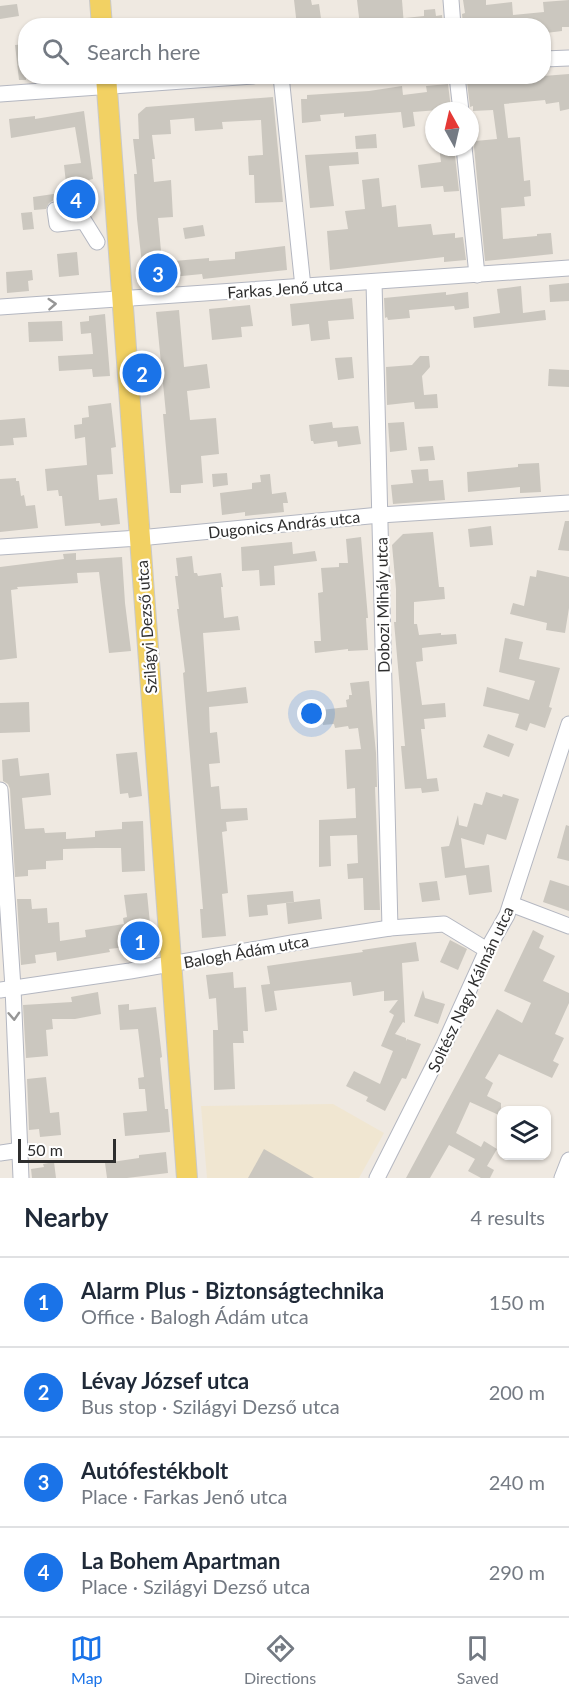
<!DOCTYPE html>
<meta charset="utf-8">
<style>
:root{--surface:#fff;--page:#f2f2f3;--text:#1f2937;--muted:#747a83;--line:#e0e1e3;--accent:#1a73e8}
body{margin:0;font-family:Lato,sans-serif;background:var(--page);color:var(--text)}
.controls{position:absolute;right:18px;bottom:18px;display:grid;overflow:hidden;border-radius:12px;box-shadow:0 2px 4px #0004}
.controls button{width:54px;height:54px;display:grid;place-items:center;padding:0;border:0;border-bottom:2px solid var(--line);background:var(--surface);color:var(--text);font:30px sans-serif}
.compass{position:absolute;left:425px;top:102px;width:54px;height:54px;border-radius:50%;background:var(--surface);box-shadow:0 2px 4px #0004;rotate:352deg}
.scale{position:absolute;left:18px;bottom:15px;width:98px;box-sizing:border-box;padding-left:6px;border:3px solid #2e2e2e;border-top:0;font-size:16px;line-height:21px;white-space:nowrap;color:#2e2e2e;-webkit-text-stroke:4px #fff;paint-order:stroke}
.you{position:absolute;left:312px;top:714px;width:21px;height:21px;margin:-15px;border:4px solid #fff;border-radius:50%;background:#1a73e8;box-shadow:0 0 0 9px #1a73e833}
.badge{display:grid;place-items:center;width:39px;height:39px;border-radius:50%;background:var(--accent);color:#fff;font-size:20px;font-weight:700}
.pin{position:absolute;translate:-50% -50%;border:3px solid #fff;box-shadow:0 2px 6px #0006}
.list{margin:0;padding:0;list-style:none}
h2{display:flex;justify-content:space-between;align-items:center;height:78px;margin:0;padding:0 24px;font-size:26px}
h2 small{font-size:20px;font-weight:400;color:var(--muted)}
.list li{display:grid;grid-template-columns:39px 1fr auto;gap:18px;align-items:center;box-sizing:border-box;height:90px;padding:0 24px;border-top:2px solid var(--line)}
.list b{display:block;font-size:22px;white-space:nowrap}
.list p{margin:0;font-size:20px;white-space:nowrap;color:var(--muted)}
.list em{font-size:20px;font-style:normal;color:var(--muted)}
.icon{flex:none;width:33px;height:33px;fill:none;stroke:currentColor;stroke-width:2;stroke-linecap:round;stroke-linejoin:round}
.map{position:relative;flex:none;width:569px;height:1178px;overflow:hidden}
.search{position:absolute;background:var(--surface);box-shadow:0 2px 4px #0004;left:18px;right:18px;top:18px;height:66px;display:flex;align-items:center;gap:15px;box-sizing:border-box;padding:0 21px;border-radius:24px;color:var(--muted);font-size:22px}
.sheet{height:438px;background:var(--surface)}
nav{display:flex;justify-content:space-around;align-items:center;box-sizing:border-box;height:84px;border-top:2px solid var(--line);background:var(--surface);font-size:16px;color:var(--muted)}
nav a{display:grid;justify-items:center;gap:3px}
nav .on{color:var(--accent)}
.map>svg:first-child{display:block}
.education{fill:#f0e6d1}
.building{fill:#cbc7bf}
.lines{fill:none;stroke-linecap:round;stroke-linejoin:round}
.minor-casing{stroke:#b4b7c1;stroke-width:17}
.major-casing{stroke:#c9c9c9;stroke-width:22}
.minor{stroke:#fff;stroke-width:15}
.major{stroke:#f2d163;stroke-width:20}
.oneway{stroke:#969696}
.labels{text-anchor:middle;dominant-baseline:central;stroke-width:4.5;stroke-linejoin:round;paint-order:stroke}
.street-label{font-size:16px;fill:#2e2e2e;stroke:#fff}
</style>
<div class="map">
<svg width="569" height="1178" viewBox="0 0 569 1178">
<rect width="100%" height="100%" fill="#efe9e1"/>
<polygon class="education" points="333,1104 384,1133 359,1178 207,1178 201,1106"/>
<g class="building">
<polygon points="294,0 311,0 312,5 319,4 322,26 297,26"/>
<polygon points="357,0 402,0 404,26 360,26"/>
<polygon points="463,0 486,0 486,5 512,2 513,15 544,12 543,2 569,0 569,27 562,27 562,31 546,33 545,26 463,26 462,14 465,13"/>
<polygon points="17,4 19,16 0,19 0,6"/>
<polygon points="435,9 436,16 442,15 443,26 405,26 405,18 424,16 424,10"/>
<polygon points="26,44 26,80 19,80 15,45"/>
<polygon points="569,74 569,109 560,111 559,102 546,104 545,100 504,104 508,138 520,137 524,181 530,180 531,196 524,197 525,206 501,208 503,239 537,236 537,234 551,233 553,254 485,261 474,147 475,141 497,139 493,110 473,111 473,106 470,107 467,82"/>
<polygon points="448,84 451,109 413,112 415,126 403,128 401,112 344,117 344,113 320,115 321,121 302,123 301,99 307,99 307,95 369,91 402,86 403,95 427,92 426,86"/>
<polygon points="273,97 283,202 255,203 254,175 249,175 248,156 263,155 261,120 222,122 223,129 195,131 194,118 170,120 171,134 152,135 155,159 152,159 154,182 171,180 173,217 158,218 162,262 209,258 209,261 235,259 235,252 285,246 287,270 203,279 202,274 172,277 172,280 144,282 137,219 134,174 137,174 133,139 139,139 138,114 146,107"/>
<polygon points="84,111 93,179 89,180 95,212 91,215 84,210 65,213 62,204 54,200 49,203 46,209 34,210 33,197 67,192 64,165 81,163 75,127 11,138 9,119 35,116 35,119"/>
<polygon points="376,134 377,148 356,149 355,136"/>
<polygon points="439,147 454,147 459,191 444,192 443,186 421,188 418,165 441,162"/>
<polygon points="358,152 359,164 329,166 334,206 310,208 305,155"/>
<polygon points="379,178 382,207 396,205 398,227 431,224 433,235 455,233 455,238 463,237 466,260 444,262 444,257 330,270 327,231 348,229 345,211 365,209 362,180"/>
<polygon points="32,212 34,229 23,230 21,213"/>
<polygon points="203,225 205,236 185,239 183,228"/>
<polygon points="77,252 79,275 59,277 57,254"/>
<polygon points="32,270 33,280 28,281 29,291 7,293 6,272"/>
<polygon points="569,283 569,301 550,302 549,285"/>
<polygon points="521,286 523,313 545,310 546,320 474,328 473,317 500,313 497,289"/>
<polygon points="446,292 446,295 468,292 469,308 455,310 454,306 409,310 410,318 388,320 387,317 385,318 384,298"/>
<polygon points="352,298 354,319 328,321 330,339 311,341 309,324 292,326 290,304"/>
<polygon points="250,305 253,326 241,327 242,337 212,340 209,309"/>
<polygon points="179,310 184,367 207,364 210,388 187,391 190,420 216,418 219,454 201,456 203,483 181,485 181,493 170,493 163,414 166,414 156,312"/>
<polygon points="105,314 110,376 93,377 92,369 59,371 58,356 93,354 91,333 81,334 80,322 89,321 89,316"/>
<polygon points="62,321 63,341 29,342 28,322"/>
<polygon points="420,356 429,356 430,367 422,376 424,395 437,394 438,408 415,409 414,402 387,405 386,367 412,365"/>
<polygon points="352,357 354,378 338,380 335,358"/>
<polygon points="549,369 569,370 569,387 548,386"/>
<polygon points="111,403 116,447 111,448 113,474 97,475 99,500 117,498 120,524 101,526 100,523 65,526 62,496 59,496 58,490 47,491 45,469 87,465 85,437 75,439 74,425 82,424 82,418 89,417 88,406"/>
<polygon points="25,418 27,437 13,438 14,445 0,446 0,420"/>
<polygon points="332,422 333,428 358,426 361,444 338,447 337,441 314,444 313,441 311,441 309,425"/>
<polygon points="404,422 407,450 390,452 388,423"/>
<polygon points="433,446 435,460 420,461 418,447"/>
<polygon points="539,463 541,492 520,493 520,487 468,492 467,472 518,467 518,464"/>
<polygon points="428,469 429,481 443,480 445,500 393,504 391,485 413,483 411,470"/>
<polygon points="227,473 228,485 213,487 212,474"/>
<polygon points="270,474 272,494 286,492 288,503 283,503 284,512 245,516 245,512 222,515 220,493 252,489 252,483 261,482 260,475"/>
<polygon points="16,478 16,481 19,481 21,496 24,495 26,506 35,505 38,528 0,532 0,479"/>
<polygon points="565,521 569,521 569,551 558,550"/>
<polygon points="491,526 493,545 470,547 468,529"/>
<polygon points="433,532 439,587 444,587 445,599 414,602 414,624 417,624 419,635 441,633 441,635 456,634 457,644 422,648 423,661 416,662 422,705 445,703 446,717 424,719 425,729 421,729 427,779 437,778 439,791 422,793 421,788 405,789 401,746 405,746 394,622 396,622 396,589 392,545 403,534"/>
<polygon points="361,537 368,618 366,618 368,650 348,651 348,649 315,653 314,641 321,641 318,593 323,592 321,568 339,567 339,563 348,563 346,539"/>
<polygon points="292,542 293,554 315,551 317,561 274,566 275,585 260,586 259,570 242,571 241,547"/>
<polygon points="76,553 76,560 122,557 125,603 131,651 109,653 99,572 77,573 78,583 17,587 18,589 11,590 17,658 0,660 0,567 64,559 63,554"/>
<polygon points="192,556 194,573 197,573 198,576 221,573 223,587 221,587 224,618 238,616 240,630 203,633 207,692 246,687 248,703 209,707 210,733 217,732 220,763 209,764 211,787 219,786 221,809 247,808 248,820 226,822 227,831 222,832 228,893 222,894 226,936 202,938 200,909 203,909 183,673 185,672 177,609 179,609 175,576 178,576 176,558"/>
<polygon points="537,570 569,577 569,608 565,633 546,630 547,623 510,614 513,603 524,606 530,576 536,577"/>
<polygon points="505,638 523,642 519,659 560,668 549,707 552,708 545,728 530,723 527,731 515,727 519,714 483,706 487,687 529,700 535,681 499,672"/>
<polygon points="369,681 376,753 377,787 375,787 380,910 364,910 363,878 348,879 347,864 358,863 357,835 330,836 331,866 319,867 319,820 356,818 355,788 347,789 345,750 361,749 358,728 349,729 348,726 335,728 334,724 323,725 321,710 347,707 346,700 349,699 349,695 352,695 350,683"/>
<polygon points="29,702 30,732 0,733 0,703"/>
<polygon points="488,734 514,744 509,757 483,747"/>
<polygon points="137,752 142,796 129,798 128,793 120,794 116,754"/>
<polygon points="18,758 20,776 49,773 51,795 22,798 25,829 44,828 45,833 66,832 66,839 95,837 95,831 122,829 122,822 143,821 145,871 122,872 121,848 96,848 63,849 63,860 46,861 46,869 28,870 28,876 15,877 10,789 8,784 3,781 2,760"/>
<polygon points="486,792 502,797 503,794 519,799 506,840 487,834 484,845 461,838 465,868 489,865 492,892 469,895 466,875 445,878 441,847 449,846 458,815 459,825 467,827 474,803 482,805"/>
<polygon points="566,825 569,826 569,861 557,858"/>
<polygon points="550,880 569,886 569,911 543,902"/>
<polygon points="437,881 440,900 422,902 419,883"/>
<polygon points="293,891 294,902 267,905 268,915 249,917 247,895"/>
<polygon points="147,893 152,944 109,949 110,952 57,961 56,952 35,955 36,963 21,965 17,899 31,899 32,909 47,908 48,923 59,922 60,941 86,937 85,930 124,924 123,918 127,917 124,895"/>
<polygon points="320,899 322,919 288,924 286,903"/>
<polygon points="533,930 544,936 539,948 555,956 543,981 569,993 569,1003 555,1034 564,1038 553,1061 559,1064 552,1078 499,1054 485,1078 493,1083 487,1096 501,1103 501,1116 470,1102 456,1133 481,1147 484,1141 497,1149 487,1166 494,1170 490,1178 481,1178 468,1171 475,1159 449,1145 430,1178 406,1178 497,1009 522,1023 531,1003 504,991"/>
<polygon points="450,940 467,949 458,970 440,962"/>
<polygon points="416,942 419,961 402,963 405,1023 403,1022 395,1034 406,1038 406,1041 407,1039 421,1044 406,1079 402,1078 385,1111 366,1101 368,1097 346,1086 354,1071 380,1084 393,1051 381,1046 394,1015 389,1012 398,1000 384,1001 384,991 353,996 351,982 274,991 277,1010 265,1012 261,985 270,984 267,966 363,952 362,950"/>
<polygon points="233,972 234,988 246,987 248,1031 243,1031 244,1043 233,1043 235,1089 214,1090 213,1030 218,1030 216,998 209,999 206,975"/>
<polygon points="423,990 425,998 445,1004 438,1024 414,1016"/>
<polygon points="98,992 101,1014 75,1019 52,1019 53,1029 46,1030 48,1056 26,1058 23,1005 72,1002 71,997"/>
<polygon points="129,1004 129,1010 156,1007 162,1057 160,1058 165,1109 168,1109 170,1132 125,1136 123,1113 147,1111 145,1089 139,1089 138,1078 144,1077 138,1029 120,1030 118,1005"/>
<polygon points="46,1077 50,1113 59,1112 61,1135 40,1137 39,1129 29,1130 27,1079"/>
<polygon points="264,1149 314,1178 248,1178"/>
<polygon points="166,1152 168,1173 127,1178 107,1178 105,1163 139,1158 139,1155"/>
<polygon points="54,1162 56,1178 32,1178 31,1169 44,1167 43,1164"/>
</g>
<g class="lines">
<g class="minor-casing">
<g id="minor">
<polyline points="451,0 453,26"/>
<polyline points="544,59 569,58"/>
<polyline points="281,76 303,287"/>
<polyline points="457,76 461,111"/>
<polyline points="0,94 253,76"/>
<polyline points="464,147 477,275"/>
<polyline points="55,210 57,224 84,221 97,242"/>
<polyline points="374,282 390,928"/>
<polyline points="0,307 569,268"/>
<polyline points="0,547 139,538 380,515 569,503"/>
<polyline points="0,790 13,988 21,1178"/>
<polyline points="511,904 569,926"/>
<polyline points="0,990 130,971 292,943 390,928 444,924 487,950"/>
<polyline points="0,1153 21,1150"/>
<polyline points="377,1178 444,1045 487,950 507,915 569,724"/>
<polyline points="562,1178 569,1160"/>
</g>
</g>
<g class="major-casing">
<g id="major">
<polyline points="100,0 102,26"/>
<polyline points="106,76 187,1178"/>
</g>
</g>
<use href="#minor" class="minor"/>
<use href="#major" class="major"/>
</g>
<defs><path id="oneway-chevron" d="M-2-3.5L2.5 0L-2 3.5" fill="none" stroke-width="1.6" stroke-linecap="round" stroke-linejoin="round" transform="scale(1.5)"/></defs>
<g class="oneway">
<use href="#oneway-chevron" transform="translate(52 304) rotate(-4)"/>
<use href="#oneway-chevron" transform="translate(14 1016) rotate(87)"/>
</g>
<g class="labels">
<g class="street-label">
<text transform="translate(285 288) rotate(-4)">Farkas Jenő utca</text>
<text transform="translate(284 524) rotate(-6)">Dugonics András utca</text>
<text transform="translate(382 605) rotate(-91)">Dobozi Mihály utca</text>
<text transform="translate(146 627) rotate(-94)">Szilágyi Dezső utca</text>
<text transform="translate(246 951) rotate(-10)">Balogh Ádám utca</text>
<text transform="translate(470 989) rotate(-65)">Soltész Nagy Kálmán utca</text>
</g>
</g>
</svg>
<div class="controls">
<button><svg class="icon" aria-label="layers" viewBox="0 0 24 24"><path d="M12 4l9 5-9 5-9-5zM3 14l9 5 9-5"/></svg></button>
</div>
<svg class="compass" viewBox="-18 -18 36 36"><path d="M0-13l5 13h-10z" fill="#e53935"/><path d="M0 13l5-13h-10z" fill="#747a83"/></svg>
<div class="scale">50 m</div>
<div class="you"></div>
<div class="pin badge" style="left:140px;top:941px">1</div>
<div class="pin badge" style="left:142px;top:373px">2</div>
<div class="pin badge" style="left:158px;top:273px">3</div>
<div class="pin badge" style="left:76px;top:199px">4</div>
<div class="search"><svg class="icon" aria-label="search" viewBox="0 0 24 24"><circle cx="10" cy="10" r="6"/><path d="M15 15l6 6"/></svg>Search here</div>
</div>
<section class="sheet">
<h2>Nearby<small>4 results</small></h2>
<ul class="list">
<li><span class="badge">1</span><div><b>Alarm Plus - Biztonságtechnika</b><p>Office · Balogh Ádám utca</p></div><em>150 m</em></li>
<li><span class="badge">2</span><div><b>Lévay József utca</b><p>Bus stop · Szilágyi Dezső utca</p></div><em>200 m</em></li>
<li><span class="badge">3</span><div><b>Autófestékbolt</b><p>Place · Farkas Jenő utca</p></div><em>240 m</em></li>
<li><span class="badge">4</span><div><b>La Bohem Apartman</b><p>Place · Szilágyi Dezső utca</p></div><em>290 m</em></li>
</ul>
</section>
<nav>
<a class="on"><svg class="icon" aria-label="map" viewBox="0 0 24 24"><path d="M3 6l6-2 6 2 6-2v14l-6 2-6-2-6 2zM9 4v14M15 6v14"/></svg>Map</a>
<a><svg class="icon" aria-label="directions" viewBox="0 0 24 24"><path d="M12 3l9 9-9 9-9-9zM9 14v-3h6M13 9l2 2-2 2"/></svg>Directions</a>
<a><svg class="icon" aria-label="saved" viewBox="0 0 24 24"><path d="M7 4h10v16l-5-4-5 4z"/></svg>Saved</a>
</nav>
